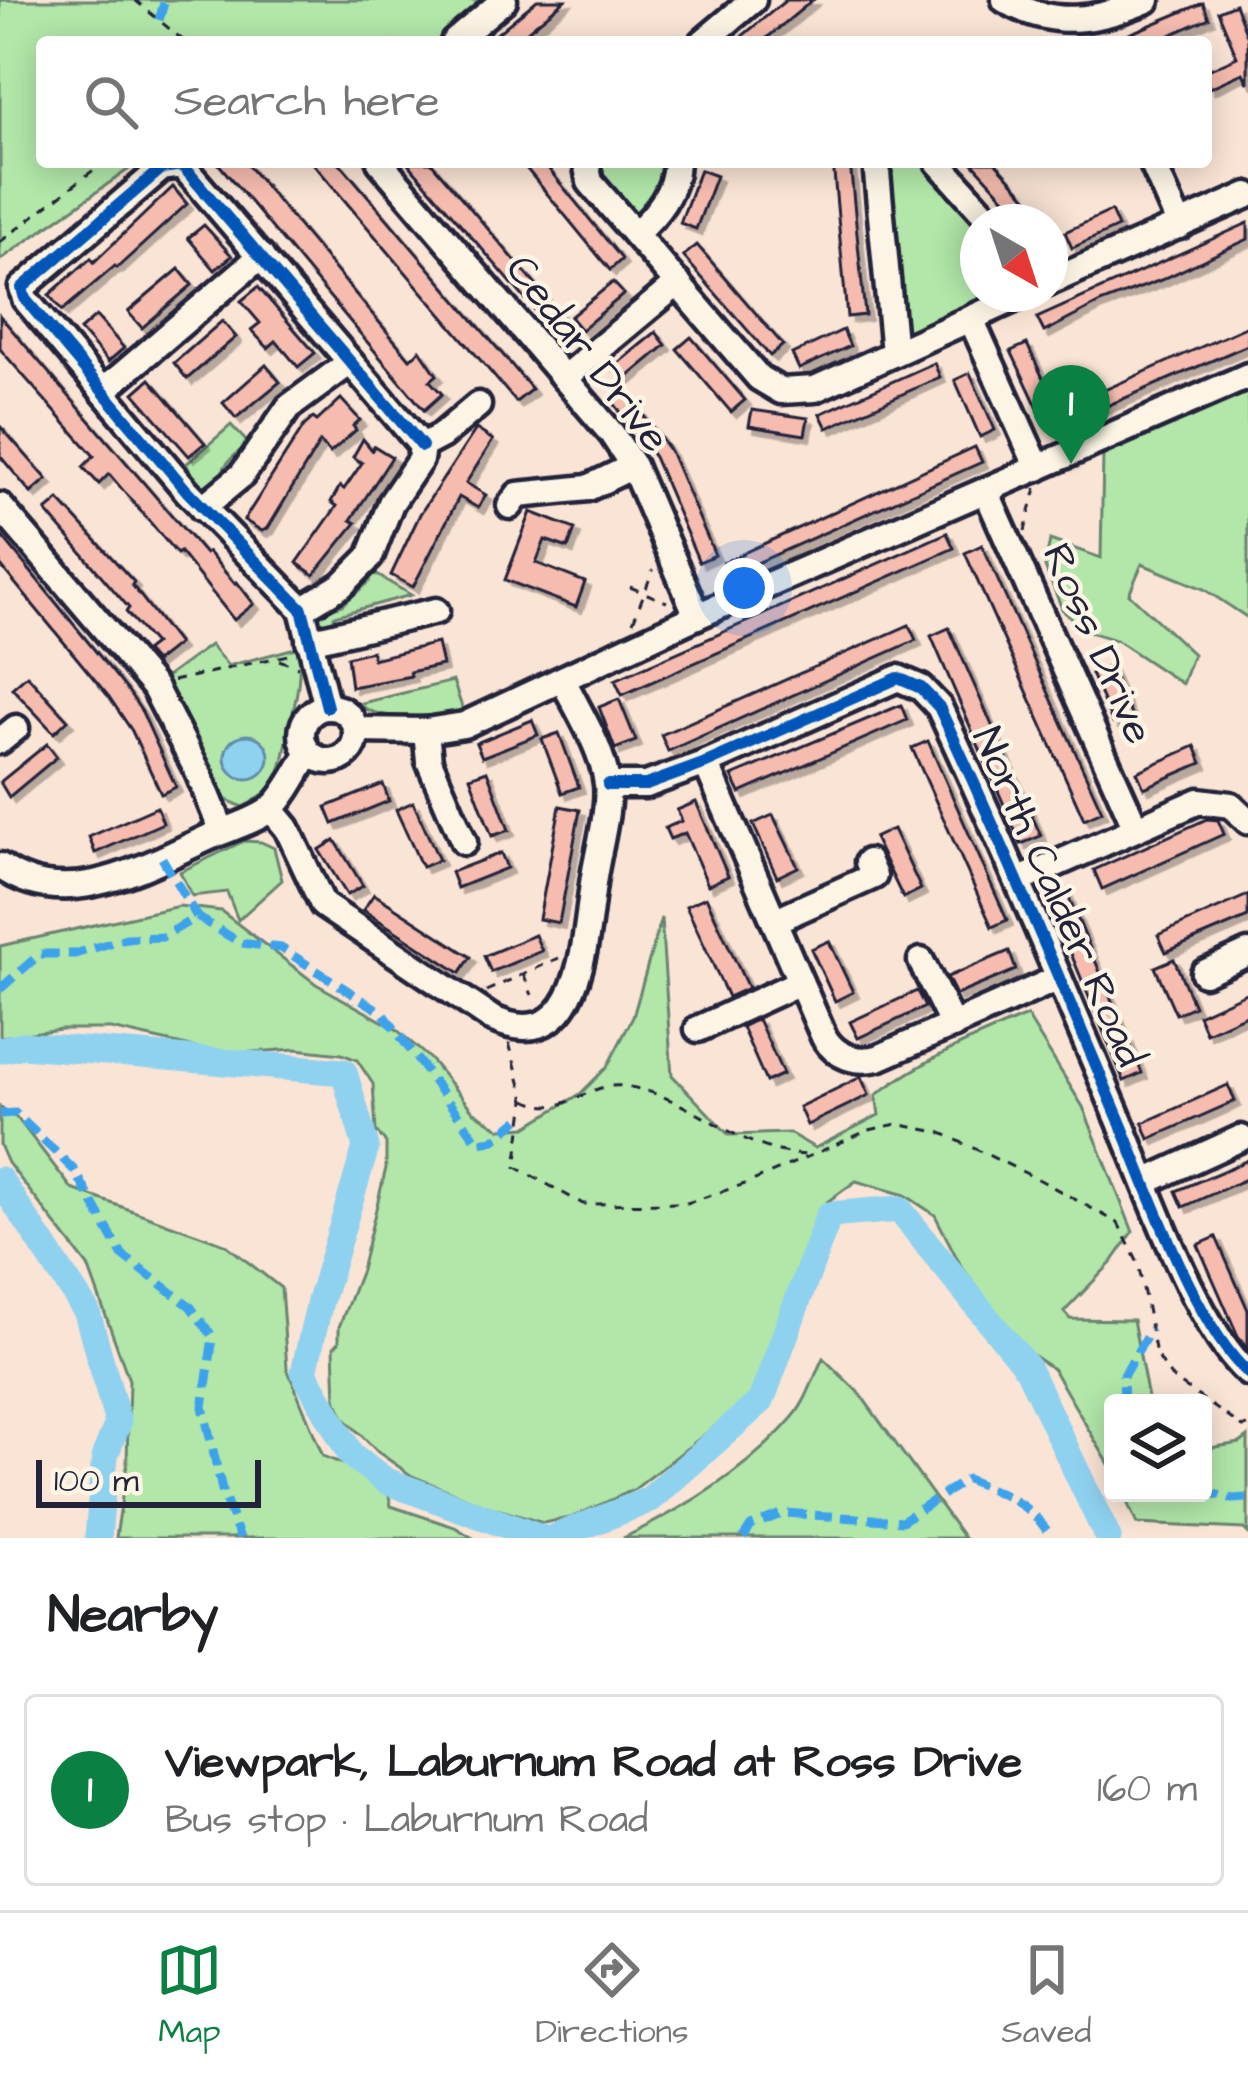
<!DOCTYPE html>
<meta charset="utf-8">
<style>
:root{--surface:#fff;--page:#f6f6f6;--text:#202124;--muted:#757577;--line:#e0e0e0;--accent:#0b8043}
body{margin:0;font-family:"Architects Daughter",sans-serif;background:var(--page);color:var(--text)}
.controls{position:absolute;right:36px;bottom:36px;display:grid;overflow:hidden;border-radius:12px;box-shadow:0 6px 30px #0003}
.controls button{width:108px;height:108px;display:grid;place-items:center;padding:0;border:0;border-bottom:3px solid var(--line);background:var(--surface);color:var(--text);font:60px sans-serif}
.compass{position:absolute;left:960px;top:204px;width:108px;height:108px;border-radius:50%;background:var(--surface);box-shadow:0 6px 30px #0003;rotate:141deg}
.scale{position:absolute;left:36px;bottom:30px;width:225px;box-sizing:border-box;padding-left:12px;border:6px solid #22223b;border-top:0;font-size:33px;line-height:42px;white-space:nowrap;color:#22223b;-webkit-text-stroke:9px #fcf5e5;paint-order:stroke}
.you{position:absolute;left:744px;top:588px;width:42px;height:42px;margin:-30px;border:9px solid #fff;border-radius:50%;background:#1a73e8;box-shadow:0 0 0 18px #1a73e833}
.badge{display:grid;place-items:center;width:78px;height:78px;border-radius:50%;background:var(--accent);color:#fff;font-size:39px;font-weight:700}
.pin{position:absolute;translate:-50% -99px;filter:drop-shadow(0 3px 6px #0008)}
.pin::after{content:'';position:absolute;top:63px;width:42px;height:36px;background:inherit;clip-path:polygon(0 0,100% 0,50% 100%)}
.list{margin:0;padding:0;list-style:none}
h2{display:flex;justify-content:space-between;align-items:center;height:156px;margin:0;padding:0 48px;font-size:51px}
h2 small{font-size:39px;font-weight:400;color:var(--muted)}
.list li{display:grid;grid-template-columns:78px 1fr auto;gap:36px;align-items:center;box-sizing:border-box;height:192px;margin:0 24px 24px;padding:0 24px;border:3px solid var(--line);border-radius:12px}
.list b{display:block;font-size:45px;white-space:nowrap}
.list p{margin:0;font-size:39px;white-space:nowrap;color:var(--muted)}
.list em{font-size:39px;font-style:normal;color:var(--muted)}
.icon{flex:none;width:66px;height:66px;fill:none;stroke:currentColor;stroke-width:2;stroke-linecap:round;stroke-linejoin:round}
.map{position:relative;flex:none;width:1248px;height:1538px;overflow:hidden}
.search{position:absolute;background:var(--surface);box-shadow:0 6px 30px #0003;left:36px;right:36px;top:36px;height:132px;display:flex;align-items:center;gap:30px;box-sizing:border-box;padding:0 42px;border-radius:12px;color:var(--muted);font-size:45px}
.sheet{height:372px;background:var(--surface)}
nav{display:flex;justify-content:space-around;align-items:center;box-sizing:border-box;height:168px;border-top:3px solid var(--line);background:var(--surface);font-size:33px;color:var(--muted)}
nav a{display:grid;justify-items:center;gap:6px}
nav .on{color:var(--accent)}
.map>svg:first-child{display:block}
.green{fill:#b2e7a9;stroke:#6a8472;stroke-width:3}
.water{fill:#8fd2f0;stroke:#638ca8;stroke-width:3}
.lines{fill:none;stroke-linecap:round;stroke-linejoin:round}
.river{stroke:#8fd2f0;stroke-width:27}
.building{fill:#f6bcaf;stroke:#22223b;stroke-width:3;filter:url(#shadow)}
.minor-casing{stroke:#22223b;stroke-width:33}
.path{stroke:#22223b;stroke-width:3;stroke-dasharray:9 9;stroke-linecap:butt}
.minor{stroke:#fcf5e5;stroke-width:24}
.quiet{stroke:#3ea2ec;stroke-width:9;stroke-dasharray:18 9;stroke-linecap:butt}
.cycleway-casing{stroke:#fcf5e5;stroke-width:20}
.cycleway{stroke:#0057b8;stroke-width:12}
.labels{text-anchor:middle;dominant-baseline:central;stroke-width:9;stroke-linejoin:round;paint-order:stroke}
.street-label{font-size:42px;fill:#22223b;stroke:#fcf5e5}
</style>
<div class="map">
<svg width="1248" height="1538" viewBox="0 0 1248 1538">
<defs>
<filter id="shadow"><feDropShadow dx="5.5" dy="5.5" stdDeviation="0" flood-color="#0004"/></filter>
</defs>
<rect width="100%" height="100%" fill="#fae4d5"/>
<filter id="ink" filterUnits="userSpaceOnUse"><feTurbulence type="fractalNoise" baseFrequency=".00833" numOctaves="2"/><feDisplacementMap in="SourceGraphic" scale="24" xChannelSelector="R" yChannelSelector="G"/><feConvolveMatrix kernelMatrix="1 2 1 2 8 2 1 2 1" color-interpolation-filters="sRGB"/></filter>
<g filter="url(#ink)">
<g class="green">
<polygon points="0,0 489,0 439,42 42,42 42,162 139,162 0,260"/>
<polygon points="586,162 676,162 635,234"/>
<polygon points="879,162 938,162 978,222 978,294 1025,294 894,353"/>
<polygon points="1248,391 1248,618 1204,589 1142,564 1129,594 1193,654 1182,684 1116,640 1089,632 1063,611 1045,567 1050,540 1101,558 1103,454"/>
<path d="M231,425L249,444C239,451 222,464 221,478L209,488H201L186,464Z"/>
<polygon points="372,572 411,595 334,616 335,623 317,624 317,614 342,605 370,581"/>
<path d="M210,645L228,666L299,647C301,683 296,697 289,731C281,769 283,787 243,807L222,798L162,680Z"/>
<path d="M453,681L463,710L454,714C423,715 384,724 358,704Z"/>
<polygon points="244,841 261,842 274,848 282,880 238,920 227,892 192,896 180,872"/>
<path d="M179,906L221,911L316,984L396,1029L431,1060L473,1111L501,1129L526,1127L580,1094L607,1067L633,1017L661,918L672,1075L729,1135L789,1133L815,1148L879,1115L876,1095C923,1060 973,1038 1027,1016L1083,1107L1133,1232L1112,1262L1064,1312L1070,1319L1133,1320L1149,1403H1113V1471L1053,1369L1022,1348L961,1266L935,1215L905,1195L856,1181L827,1202L749,1400L635,1489L570,1518L543,1523L484,1505L412,1476L378,1452L344,1418L336,1400L334,1347L339,1342V1327L361,1270L386,1168V1143L376,1131L373,1084L357,1060L342,1054L296,1049L223,1054L111,1029H61L0,1037V946Z"/>
<polygon points="0,1107 18,1119 72,1189 225,1244 281,1288 287,1368 323,1456 386,1481 391,1506 455,1527 473,1538 116,1538 127,1463 129,1380 88,1266 8,1163 0,1145"/>
<path d="M823,1358L860,1394L964,1538H623C685,1508 747,1471 793,1417C807,1401 814,1376 823,1358Z"/>
<polygon points="1248,1437 1248,1533 1244,1529 1137,1524 1123,1493 1203,1493 1203,1449 1240,1443"/>
</g>
<circle class="water" cx="247" cy="757" r="22"/>
<g class="lines">
<g class="river">
<polyline points="0,1050 23,1045 344,1072 366,1147 320,1301 304,1372 351,1455 386,1481 541,1538"/>
<polyline points="0,1180 87,1312 118,1423 105,1455 98,1538"/>
<polyline points="553,1538 649,1500 761,1401 829,1215 899,1209 1028,1369 1108,1538"/>
</g>
</g>
<g class="building">
<polygon points="537,0 565,0 514,42 487,42"/>
<polygon points="786,0 813,0 762,42 735,42"/>
<polygon points="1203,3 1209,18 1154,42 1110,42"/>
<polygon points="1235,4 1248,38 1248,83 1243,73 1209,88 1206,71 1237,57 1218,11"/>
<polygon points="217,162 245,162 410,359 420,350 437,375 430,381 442,394 424,410"/>
<polygon points="312,162 339,162 532,389 516,402"/>
<polygon points="407,162 431,162 558,311 545,322"/>
<polygon points="521,162 543,162 622,259 610,270"/>
<polygon points="833,162 850,162 865,315 847,317"/>
<polygon points="972,162 995,162 1050,222 1027,222"/>
<polygon points="700,170 716,176 696,229 680,223"/>
<polygon points="173,187 187,204 117,268 115,266 62,311 49,295 91,258 94,262"/>
<polygon points="1111,211 1118,227 1072,248 1065,232"/>
<polygon points="1248,223 1248,239 1161,280 1100,303 1044,332 1037,318"/>
<polygon points="204,225 232,256 215,270 188,238"/>
<polygon points="697,245 783,345 770,356 683,256"/>
<polygon points="179,269 192,285 142,328 128,312"/>
<polygon points="613,282 624,294 581,330 570,317"/>
<polygon points="258,287 315,353 298,367 276,341 268,348 251,330 260,323 241,301"/>
<polygon points="0,316 205,554 208,552 235,584 237,582 254,604 234,620 180,552 177,554 109,474 99,484 83,467 94,456 0,349"/>
<polygon points="96,316 124,348 108,362 80,330"/>
<polygon points="222,321 236,337 187,379 174,363"/>
<polygon points="1248,326 1248,345 1086,415 1080,401"/>
<polygon points="843,330 850,346 799,369 792,354"/>
<polygon points="656,332 666,345 623,381 612,368"/>
<polygon points="691,337 745,400 731,412 677,349"/>
<polygon points="1027,344 1058,410 1042,417 1011,351"/>
<polygon points="934,363 940,377 827,428 820,414"/>
<polygon points="266,365 280,382 236,418 223,403"/>
<polygon points="970,373 995,430 980,437 955,380"/>
<polygon points="150,379 205,443 189,456 134,393"/>
<polygon points="626,392 670,451 715,555 699,562 654,457 613,402"/>
<polygon points="341,399 360,420 353,426 356,430 330,453 320,442 268,528 262,531 244,520 304,426 313,418 317,421"/>
<polygon points="752,410 808,418 805,435 749,426"/>
<polygon points="0,426 47,479 31,493 0,456"/>
<polygon points="476,429 493,440 466,483 486,495 478,508 459,497 413,587 391,575 420,514"/>
<polygon points="363,439 372,450 374,446 392,457 351,520 356,523 314,575 297,563 337,506 331,502 340,486 344,489 362,463 353,457"/>
<polygon points="975,447 982,462 730,575 724,562"/>
<polygon points="59,500 134,582 132,585 178,644 155,662 145,651 154,644 126,612 129,608 46,511"/>
<polygon points="531,512 575,529 568,548 545,540 536,563 585,582 576,607 505,580"/>
<polygon points="947,533 954,548 622,695 615,680"/>
<polygon points="0,534 128,691 142,712 176,787 161,794 132,731 109,697 0,565"/>
<polygon points="982,545 1102,811 1084,819 965,553"/>
<polygon points="909,625 916,640 668,751 661,735"/>
<polygon points="949,628 1041,836 1021,844 931,636"/>
<polygon points="437,643 442,665 410,672 411,676 351,687 347,657 372,651 373,659"/>
<polygon points="1110,666 1131,715 1113,723 1091,674"/>
<polygon points="27,675 68,720 54,733 12,688"/>
<polygon points="619,699 636,741 615,749 599,707"/>
<polygon points="901,705 907,720 740,793 732,776"/>
<polygon points="532,720 538,735 482,757 476,743"/>
<polygon points="559,733 579,787 562,793 542,739"/>
<polygon points="928,741 1007,920 992,927 912,748"/>
<polygon points="47,744 57,757 9,797 0,782"/>
<polygon points="1195,746 1202,763 1144,788 1137,772"/>
<polygon points="487,771 509,830 492,836 470,777"/>
<polygon points="383,784 389,801 333,824 326,807"/>
<polygon points="413,802 439,860 422,867 396,810"/>
<polygon points="696,802 728,876 708,885 685,833 670,839 665,828 682,821 677,810"/>
<polygon points="560,806 580,810 559,923 539,919"/>
<polygon points="157,807 163,823 95,853 89,837"/>
<polygon points="773,815 798,867 777,877 753,824"/>
<polygon points="1207,819 1218,820 1224,834 1102,889 1094,870"/>
<polygon points="893,829 921,889 903,898 874,838"/>
<polygon points="335,840 363,886 347,895 319,850"/>
<polygon points="501,853 507,868 457,888 451,872"/>
<polygon points="1065,888 1142,1073 1124,1081 1047,896"/>
<polygon points="374,894 471,957 460,973 363,910"/>
<polygon points="1248,895 1248,917 1166,952 1158,935"/>
<polygon points="706,897 748,988 728,997 686,906"/>
<polygon points="535,935 542,951 491,972 484,956"/>
<polygon points="829,941 853,992 835,1001 811,949"/>
<polygon points="1009,951 1016,970 956,995 947,977"/>
<polygon points="1174,959 1194,1006 1176,1014 1155,967"/>
<polygon points="917,991 925,1007 858,1038 850,1022"/>
<polygon points="1248,992 1248,1014 1206,1033 1198,1015"/>
<polygon points="758,1019 783,1074 766,1082 742,1027"/>
<polygon points="861,1077 869,1095 807,1125 799,1107"/>
<polygon points="1228,1085 1235,1101 1149,1139 1143,1123"/>
<polygon points="1248,1160 1248,1178 1183,1207 1176,1191"/>
<polygon points="1216,1237 1248,1310 1248,1348 1238,1336 1198,1245"/>
</g>
<g class="lines">
<g class="minor-casing">
<g id="minor">
<path d="M1005,0C1054,29 1098,21 1147,0"/>
<polyline points="454,42 504,0"/>
<polyline points="703,42 753,0"/>
<polyline points="380,162 612,434 633,466 697,616"/>
<polyline points="586,162 590,182 759,378 781,391 815,389 1025,294"/>
<polyline points="879,162 877,173 894,353"/>
<polyline points="938,162 992,222"/>
<polyline points="1152,162 1180,226"/>
<path d="M635,234C657,214 675,193 676,162"/>
<polyline points="1050,282 1248,195"/>
<polyline points="971,319 1038,468"/>
<polyline points="564,378 678,283"/>
<polyline points="103,391 261,256"/>
<polyline points="422,446 441,436 478,405"/>
<polyline points="986,491 1136,828"/>
<polyline points="0,506 154,687 198,772 222,831"/>
<polyline points="510,506 518,495 588,488 633,466"/>
<polyline points="202,508 242,475 289,407 349,363"/>
<polyline points="302,609 342,585 370,557 391,503 420,460 422,446"/>
<polyline points="309,641 436,611"/>
<polyline points="327,707 302,609 187,491 25,299 22,288 162,168 182,165 422,446"/>
<circle cx="329" cy="734" r="27"/>
<polyline points="356,730 426,731 464,725 697,616 1248,376"/>
<polyline points="426,731 429,761 464,842"/>
<polyline points="0,741 16,728"/>
<path d="M706,763L824,1037C836,1057 856,1063 878,1058L1059,978"/>
<path d="M608,785H646L706,763L898,678L921,688L939,707C1004,846 1063,987 1123,1129C1150,1194 1197,1328 1248,1373"/>
<path d="M271,809L287,828L323,905L491,1018C584,1062 585,933 594,877C598,851 610,808 607,784C603,749 578,711 563,680"/>
<path d="M0,866C67,915 149,864 212,836C230,828 258,820 272,808C287,794 298,770 309,753"/>
<polyline points="1020,880 1199,801 1231,805 1248,821"/>
<polyline points="774,921 874,876 868,862"/>
<polyline points="921,961 953,1026"/>
<polyline points="1204,973 1248,953"/>
<polyline points="698,1029 800,982"/>
<polyline points="1145,1182 1241,1138"/>
</g>
</g>
<g class="path">
<polyline points="135,0 185,42"/>
<polyline points="0,242 104,162"/>
<polyline points="1025,531 1036,488"/>
<polyline points="630,587 667,602"/>
<polyline points="633,622 653,570"/>
<polyline points="279,660 298,667"/>
<polyline points="173,681 292,654"/>
<polyline points="523,974 532,995"/>
<polyline points="486,991 559,958"/>
<polyline points="509,1043 525,1100 516,1167 583,1204 687,1203 748,1183 869,1130 897,1124 942,1133 1040,1180 1118,1223 1138,1263 1156,1354 1172,1378 1243,1427 1248,1426"/>
<path d="M526,1100C565,1120 585,1082 622,1086C693,1094 736,1155 812,1155"/>
</g>
<use href="#minor" class="minor"/>
<g class="quiet">
<polyline points="159,20 165,0"/>
<polyline points="162,858 197,917"/>
<polyline points="0,989 40,954 75,954 126,938 162,937 197,917 241,943 281,948 383,1013 478,1142 494,1140 523,1116"/>
<polyline points="0,1114 15,1113 75,1171 122,1255 190,1306 213,1337 203,1407 223,1494 240,1538"/>
<polyline points="1124,1403 1123,1376 1151,1329"/>
<polyline points="1203,1491 1233,1499 1248,1498"/>
<path d="M743,1538L751,1526L783,1513L902,1521L967,1479C1001,1494 1034,1504 1051,1538"/>
</g>
<g class="cycleway-casing">
<g id="cycleway">
<polyline points="327,707 302,609 187,491 25,299 22,288 162,168 182,165 422,446"/>
<path d="M608,785H646L706,763L898,678L921,688L939,707C1004,846 1063,987 1123,1129C1150,1194 1197,1328 1248,1373"/>
</g>
</g>
<use href="#cycleway" class="cycleway"/>
</g>
</g>
<g class="labels">
<g class="street-label">
<text transform="translate(587 354) rotate(52)">Cedar Drive</text>
<text transform="translate(1097 644) rotate(66)">Ross Drive</text>
<text transform="translate(1058 897) rotate(66)">North Calder Road</text>
</g>
</g>
</svg>
<div class="controls">
<button><svg class="icon" aria-label="layers" viewBox="0 0 24 24"><path d="M12 4l9 5-9 5-9-5zM3 14l9 5 9-5"/></svg></button>
</div>
<svg class="compass" viewBox="-18 -18 36 36"><path d="M0-13l5 13h-10z" fill="#e53935"/><path d="M0 13l5-13h-10z" fill="#757577"/></svg>
<div class="scale">100 m</div>
<div class="you"></div>
<div class="pin badge" style="left:1071px;top:464px">1</div>
<div class="search"><svg class="icon" aria-label="search" viewBox="0 0 24 24"><circle cx="10" cy="10" r="6"/><path d="M15 15l6 6"/></svg>Search here</div>
</div>
<section class="sheet">
<h2>Nearby<small></small></h2>
<ul class="list">
<li><span class="badge">1</span><div><b>Viewpark, Laburnum Road at Ross Drive</b><p>Bus stop · Laburnum Road</p></div><em>160 m</em></li>
</ul>
</section>
<nav>
<a class="on"><svg class="icon" aria-label="map" viewBox="0 0 24 24"><path d="M3 6l6-2 6 2 6-2v14l-6 2-6-2-6 2zM9 4v14M15 6v14"/></svg>Map</a>
<a><svg class="icon" aria-label="directions" viewBox="0 0 24 24"><path d="M12 3l9 9-9 9-9-9zM9 14v-3h6M13 9l2 2-2 2"/></svg>Directions</a>
<a><svg class="icon" aria-label="saved" viewBox="0 0 24 24"><path d="M7 4h10v16l-5-4-5 4z"/></svg>Saved</a>
</nav>
